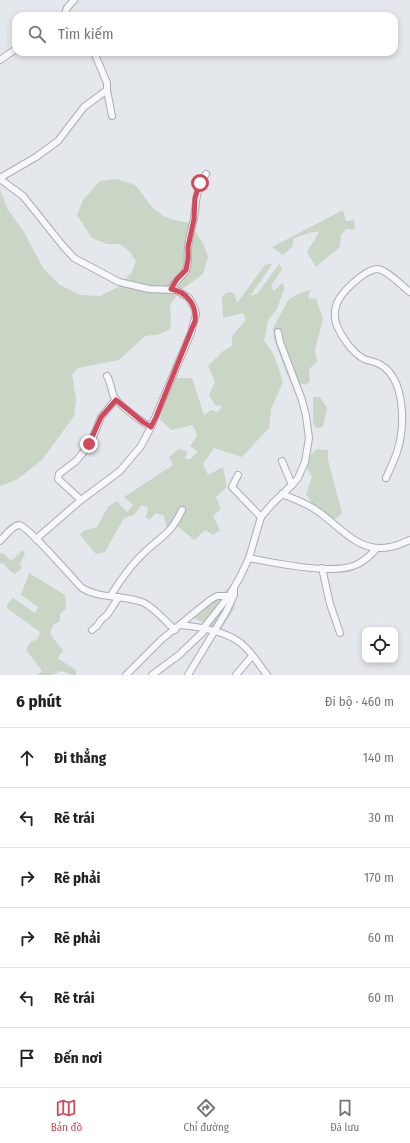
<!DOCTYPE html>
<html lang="vi">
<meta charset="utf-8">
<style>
:root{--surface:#fff;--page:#f6f6f6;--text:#222;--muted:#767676;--line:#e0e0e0;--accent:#d1495b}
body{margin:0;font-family:"Fira Sans Condensed",sans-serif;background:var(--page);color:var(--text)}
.controls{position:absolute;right:12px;bottom:12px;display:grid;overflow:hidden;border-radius:8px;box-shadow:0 2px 6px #0003}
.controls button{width:36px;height:36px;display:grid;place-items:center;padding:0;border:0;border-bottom:1px solid var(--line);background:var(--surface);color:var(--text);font:20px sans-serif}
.stop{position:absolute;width:12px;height:12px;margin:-9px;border:3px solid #d1495b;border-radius:50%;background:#fff}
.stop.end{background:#d1495b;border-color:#fff;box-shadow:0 1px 4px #0008}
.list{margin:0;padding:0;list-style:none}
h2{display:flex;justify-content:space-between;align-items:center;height:52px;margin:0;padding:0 16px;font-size:17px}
h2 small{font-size:13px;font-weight:400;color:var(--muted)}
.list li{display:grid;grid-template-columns:26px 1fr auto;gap:12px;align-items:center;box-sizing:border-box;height:60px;padding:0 16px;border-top:1px solid var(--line)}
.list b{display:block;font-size:15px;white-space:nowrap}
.list em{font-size:13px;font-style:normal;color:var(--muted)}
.icon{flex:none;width:22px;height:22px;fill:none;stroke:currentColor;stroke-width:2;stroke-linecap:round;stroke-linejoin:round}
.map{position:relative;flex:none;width:410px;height:675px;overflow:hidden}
.search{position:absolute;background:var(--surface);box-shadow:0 2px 6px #0003;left:12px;right:12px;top:12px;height:44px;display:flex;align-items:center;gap:10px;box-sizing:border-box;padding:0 14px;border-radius:12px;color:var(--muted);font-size:15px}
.sheet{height:412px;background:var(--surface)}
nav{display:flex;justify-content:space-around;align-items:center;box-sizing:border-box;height:56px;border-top:1px solid var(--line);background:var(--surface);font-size:11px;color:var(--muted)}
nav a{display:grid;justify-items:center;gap:2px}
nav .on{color:var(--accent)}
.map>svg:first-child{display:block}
.green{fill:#c9d6c5}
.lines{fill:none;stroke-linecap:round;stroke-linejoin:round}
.minor-casing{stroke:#a9aeb7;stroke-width:8}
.minor{stroke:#f7f8fa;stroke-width:6}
.route{stroke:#d1495b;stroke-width:5}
</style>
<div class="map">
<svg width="410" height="675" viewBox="0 0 410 675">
<rect width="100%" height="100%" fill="#e4e7ec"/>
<g class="green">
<polygon points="116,179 135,185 151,206 163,216 174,220 188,223 194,230 203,243 208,257 203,274 181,290 170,305 171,319 170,329 160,334 145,336 119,360 78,368 72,374 76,399 74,416 42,460 16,480 0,486 0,190 8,210 24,232 43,268 60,285 80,295 100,296 120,286 132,272 136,261 129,251 120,244 107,244 92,238 77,215 83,200 100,181"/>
<polygon points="343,210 346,221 354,220 355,229 346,229 341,235 340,247 316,267 307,252 319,232 312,232 294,238 292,247 283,255 272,247"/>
<path d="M273,263L250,296L258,293L279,264L282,269L271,286L274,291L282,283L285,287L277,309L268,320L264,341C275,352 278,367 283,382L271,409L269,428L242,457L214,448L203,464L208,475L223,467L227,487L216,497L221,509L213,516L220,530L213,535L205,530L194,540L175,524L167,532L164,516L156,513L149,520L146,517L148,508L142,505L134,515L124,518L105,552L96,554L80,535L83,531L97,527L108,507L117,501L127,512L133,505L124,497L173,465L169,457L178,449L187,451L185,459H190L198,452L190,446L197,436L193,425L171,430L160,419L172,378H192L204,415L211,410L218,412L222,406L215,405L209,395L215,382L208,366L223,351L232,346V336L246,320L243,313L223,318L222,296L229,292L234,293L237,303L265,265Z"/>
<polygon points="310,290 308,299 316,298 323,319 315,350 317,362 309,369 310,381 306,385 289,379 274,339 273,328 288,300 300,293"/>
<polygon points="313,397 320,397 327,408 323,427 316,428 313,423"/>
<path d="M317,449L328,450V460L342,513L338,517L332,521C321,514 313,505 306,494L312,477L304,463L311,455Z"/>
<polygon points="23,550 25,554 20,563 22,568 15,574 10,571 3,563 0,563 0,553 4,554 11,561"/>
<polygon points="29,573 65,595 66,609 60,614 60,621 53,625 50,634 63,651 57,658 76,670 76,675 71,675 70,674 61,671 52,675 37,675 42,671 26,650 30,642 38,639 40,632 7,608 7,604 13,598 35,613 38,607 21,595"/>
<polygon points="239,580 234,609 220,631 192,617"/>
</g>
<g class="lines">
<g class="minor-casing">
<g id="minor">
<polyline points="64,16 67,8 74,0"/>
<polyline points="0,60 16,49"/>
<polyline points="107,90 112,116"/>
<polyline points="0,178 36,157 58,141 84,107 107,90 107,83 94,52"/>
<polyline points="0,179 23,196 63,246 74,258 119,282 149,289 176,290 189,298 195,309 196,314 191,333 151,427 141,446 120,471 81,500 36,539"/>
<path d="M171,289C175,281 183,276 186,270C189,263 187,255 188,248C189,238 192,228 194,218C197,200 195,190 206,174"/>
<path d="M107,376C111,383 111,390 114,397C119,405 142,422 151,427"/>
<polyline points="282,461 292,485"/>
<polyline points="238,475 232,487 261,517"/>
<path d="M386,478C390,469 394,461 397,452C405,428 406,380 381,365C376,362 370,361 364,359C353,353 342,338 337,326C329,305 344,290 359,278C364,274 372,269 378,269C387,270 403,287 410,292"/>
<path d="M282,494C294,499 306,503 316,510C339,525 358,554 390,547C397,546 403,543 410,540"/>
<polyline points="81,500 58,479 59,474 76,461 86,449 93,437 101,417 116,399"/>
<path d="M0,541C4,537 13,525 19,525C28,526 73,579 82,588C100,599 123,595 142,602C153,606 166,622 175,630"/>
<path d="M249,558C273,563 331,574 353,566C363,563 370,556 377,548"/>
<polyline points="322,568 330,604 340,633"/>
<path d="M111,595C121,579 133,562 148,549C165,534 171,533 182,510"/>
<path d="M180,625C201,627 232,632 246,648C254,656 260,666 267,675"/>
<polyline points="92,630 97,626 101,620 107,615 119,597"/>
<polyline points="126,675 161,640 210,600 217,596 229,596"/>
<polyline points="152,675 179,655 203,632 205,626 229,596 240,577 249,558 261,517 272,504 292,485 298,478 305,462 309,438 306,416 302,400 280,342 278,332"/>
<polyline points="188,675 226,612 234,595 234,588"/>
<polyline points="236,675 252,656"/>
</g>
</g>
<use href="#minor" class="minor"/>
</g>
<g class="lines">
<path class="route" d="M89,444L101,417L116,400L143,422L151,427L156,417L195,321C197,304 186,292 171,289L177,279L186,270L188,259V247L194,219L195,198L200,183"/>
</g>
</svg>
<div class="controls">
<button><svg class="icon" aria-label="locate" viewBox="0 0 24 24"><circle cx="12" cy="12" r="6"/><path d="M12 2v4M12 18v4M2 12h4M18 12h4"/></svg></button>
</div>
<div class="stop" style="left:200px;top:183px"></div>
<div class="stop end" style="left:89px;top:444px"></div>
<div class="search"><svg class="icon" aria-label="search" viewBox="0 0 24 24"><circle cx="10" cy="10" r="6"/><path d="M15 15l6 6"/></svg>Tìm kiếm</div>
</div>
<section class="sheet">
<h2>6 phút<small>Đi bộ · 460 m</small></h2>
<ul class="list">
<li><svg class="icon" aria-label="ahead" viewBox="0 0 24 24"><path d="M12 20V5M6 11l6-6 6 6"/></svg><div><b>Đi thẳng</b></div><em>140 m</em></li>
<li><svg class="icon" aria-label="left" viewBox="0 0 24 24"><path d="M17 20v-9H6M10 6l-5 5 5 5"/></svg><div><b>Rẽ trái</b></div><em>30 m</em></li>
<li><svg class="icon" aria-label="right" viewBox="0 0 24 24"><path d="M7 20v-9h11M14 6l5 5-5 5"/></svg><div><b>Rẽ phải</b></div><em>170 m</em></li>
<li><svg class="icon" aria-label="right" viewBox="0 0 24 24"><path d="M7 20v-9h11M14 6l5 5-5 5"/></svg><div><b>Rẽ phải</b></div><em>60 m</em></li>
<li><svg class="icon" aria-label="left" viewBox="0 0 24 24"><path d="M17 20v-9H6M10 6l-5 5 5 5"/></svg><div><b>Rẽ trái</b></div><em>60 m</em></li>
<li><svg class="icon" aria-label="arrive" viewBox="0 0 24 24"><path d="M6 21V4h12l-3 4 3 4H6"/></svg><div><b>Đến nơi</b></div></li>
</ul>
</section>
<nav>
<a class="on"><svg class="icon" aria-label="map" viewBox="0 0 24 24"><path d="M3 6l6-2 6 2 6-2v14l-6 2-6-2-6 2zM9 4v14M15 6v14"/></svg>Bản đồ</a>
<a><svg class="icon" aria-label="directions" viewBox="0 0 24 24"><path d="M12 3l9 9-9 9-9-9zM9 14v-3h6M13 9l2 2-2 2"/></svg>Chỉ đường</a>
<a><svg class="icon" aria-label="saved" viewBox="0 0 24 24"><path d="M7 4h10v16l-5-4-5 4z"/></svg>Đã lưu</a>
</nav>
